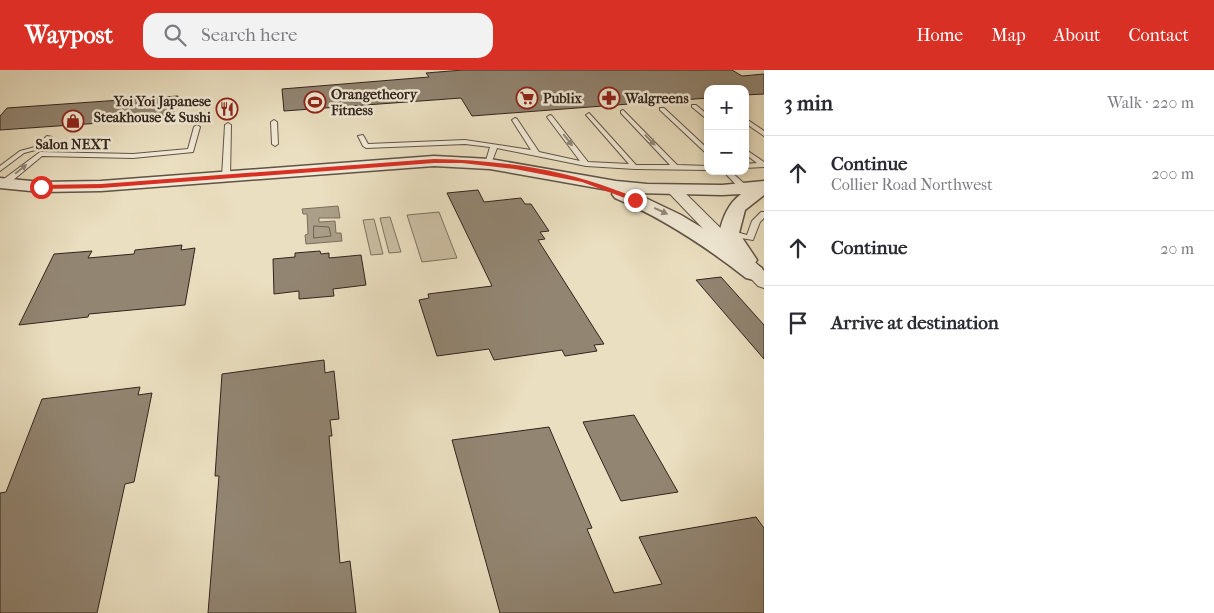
<!DOCTYPE html>
<meta charset="utf-8">
<style>
:root{--surface:#fff;--page:#f2f2f3;--text:#2b2b33;--muted:#7c7c81;--line:#e1e1e2;--accent:#d93025}
body{margin:0;font-family:"IM FELL French Canon",serif;background:var(--page);color:var(--text)}
.controls{position:absolute;right:15px;top:15px;display:grid;overflow:hidden;border-radius:10px;box-shadow:0 2px 8px #0003}
.controls button{width:45px;height:45px;display:grid;place-items:center;padding:0;border:0;border-bottom:1px solid var(--line);background:var(--surface);color:var(--text);font:25px sans-serif}
.stop{position:absolute;width:15px;height:15px;margin:-11px;border:4px solid #d93025;border-radius:50%;background:#fff}
.stop.end{background:#d93025;border-color:#fff;box-shadow:0 1px 5px #0008}
.list{margin:0;padding:0;list-style:none}
h2{display:flex;justify-content:space-between;align-items:center;height:65px;margin:0;padding:0 20px;font-size:21px}
h2 small{font-size:16px;font-weight:400;color:var(--muted)}
.list li{display:grid;grid-template-columns:32px 1fr auto;gap:15px;align-items:center;box-sizing:border-box;height:75px;padding:0 20px;border-top:1px solid var(--line)}
.list b{display:block;font-size:19px;white-space:nowrap}
.list p{margin:0;font-size:16px;white-space:nowrap;color:var(--muted)}
.list em{font-size:16px;font-style:normal;color:var(--muted)}
.icon{flex:none;width:28px;height:28px;fill:none;stroke:currentColor;stroke-width:2;stroke-linecap:round;stroke-linejoin:round}
.map{position:relative;flex:none;width:764px;height:543px;overflow:hidden}
header{display:flex;align-items:center;gap:30px;box-sizing:border-box;height:70px;padding:0 25px;background:var(--accent);color:#fff}
header strong{font-size:24px}
nav{display:flex;gap:28px;margin-inline-start:auto;font-size:18px}
.search{width:350px;height:45px;background:var(--page);display:flex;align-items:center;gap:12px;box-sizing:border-box;padding:0 18px;border-radius:15px;color:var(--muted);font-size:19px}
main{display:flex}
aside{flex:1;background:var(--surface)}
.map>svg:first-child{display:block}
.green{fill:#cbbfa4;stroke:#7e7260}
.water{fill:#ab9f89;stroke:#7b6e5e}
.lines{fill:none;stroke-linecap:round;stroke-linejoin:round}
.shore{stroke:#6e6253;stroke-width:1}
.building{fill:#928572;stroke:#32241d}
.service-casing{stroke:#605346;stroke-width:2}
.minor-casing{stroke:#605346;stroke-width:2}
.tertiary-casing{stroke:#605346;stroke-width:3}
.service{fill:#f1ead6;fill-rule:evenodd}
.minor{fill:#f1ead6;fill-rule:evenodd}
.tertiary{fill:#f1ead6;fill-rule:evenodd}
.oneway{fill:#92877a}
.route{fill:#d93025}
.labels{text-anchor:middle;dominant-baseline:central;stroke-width:5;stroke-linejoin:round;paint-order:stroke}
.far-poi-label{font-size:14px;font-weight:bold;fill:#32241d;stroke:#f1ead6;text-anchor:start}
</style>
<header>
<strong>Waypost</strong>
<div class="search"><svg class="icon" aria-label="search" viewBox="0 0 24 24"><circle cx="10" cy="10" r="6"/><path d="M15 15l6 6"/></svg>Search here</div>
<nav><a>Home</a><a>Map</a><a>About</a><a>Contact</a></nav>
</header>
<main>
<div class="map">
<svg width="764" height="543" viewBox="0 0 764 543">
<rect width="100%" height="100%" fill="#eadfc0"/>
<filter id="stains"><feTurbulence type="fractalNoise" baseFrequency=".004" numOctaves="4"/><feColorMatrix values="0 0 0 0 .2 0 0 0 0 .09 0 0 0 0 .02 0 0 0 .5 -.17"/></filter>
<radialGradient id="worn" r=".72"><stop offset=".6" stop-color="#630" stop-opacity="0"/><stop offset="1" stop-color="#630" stop-opacity=".3"/></radialGradient>
<g class="green">
<polygon points="439,142 457,188 422,192 407,145"/>
<polygon points="390,147 401,182 389,183 380,148"/>
<polygon points="374,149 383,184 371,185 363,150"/>
</g>
<polygon class="water" points="338,136 340,148 319,148 319,152 335,151 336,163 341,163 342,171 306,174 305,165 308,164 307,144 303,144 302,139"/>
<g class="lines">
<polygon class="shore" points="314,156 329,157 331,166 314,168"/>
</g>
<g class="building">
<polygon points="463,0 732,0 742,6 764,4 764,24 745,25 745,19 708,19 708,28 472,46 461,28 284,41 282,19 429,7 426,3"/>
<polygon points="178,26 172,48 0,60 0,46 7,38"/>
<polygon points="478,120 484,132 521,128 525,134 531,134 549,161 540,162 545,169 538,170 604,274 594,275 597,281 565,286 562,280 494,290 489,279 437,286 419,230 429,228 428,224 492,216 447,123"/>
<polygon points="182,175 181,180 195,178 185,235 89,244 88,247 19,255 54,184 92,181 88,188 134,184 135,180"/>
<polygon points="320,181 321,184 329,183 329,188 361,185 366,215 333,219 334,226 299,229 299,221 274,224 273,189 295,187 295,183"/>
<polygon points="721,207 764,255 764,289 696,210"/>
<polygon points="324,290 325,303 334,301 339,349 330,350 332,366 329,366 340,493 350,491 356,543 208,543 219,406 215,406 222,304"/>
<polygon points="140,317 138,325 152,323 134,412 125,414 97,543 0,543 0,423 6,422 42,329"/>
<polygon points="634,345 678,422 621,431 583,352"/>
<polygon points="549,357 592,458 587,459 614,523 662,514 639,467 756,447 764,458 764,543 500,543 452,370"/>
</g>
<g class="lines">
<g class="service-casing">
<g id="service">
<polygon points="692,35 696,35 708,45 708,50 692,37"/>
<polygon points="660,38 664,38 708,79 708,85 660,40"/>
<polygon points="623,40 677,95 708,96 708,100 635,99 586,96 497,78 491,94 488,96 485,94 490,77 465,74 366,78 363,76 358,66 363,65 368,74 465,70 531,80 512,50 515,48 517,49 539,82 580,91 547,47 550,45 552,46 588,92 629,94 587,46 586,45 589,43 636,95 670,95 621,43 621,41"/>
<polygon points="745,48 764,61 764,66 745,53"/>
<polygon points="274,50 277,52 278,74 275,76 272,74 271,52"/>
<polygon points="228,53 231,55 230,107 226,109 222,107 225,55"/>
<polygon points="197,55 200,57 193,82 133,88 42,86 6,116 0,115 0,112 40,82 133,84 188,79 194,57"/>
<polygon points="47,66 52,67 39,79 24,83 0,101 0,96 20,81 35,77"/>
<polygon points="745,79 764,92 764,97 745,98 745,94 757,93 745,84"/>
<polygon points="723,101 730,101 747,116 747,120 741,120"/>
<polygon points="761,142 764,142 764,148 760,152 753,170 729,166 725,163 729,160 747,165 752,151"/>
</g>
</g>
<g class="minor-casing">
<polygon id="minor" points="675,117 680,118 764,201 764,218 758,216 670,124 668,121 670,118"/>
</g>
<g class="tertiary-casing">
<path id="tertiary" d="M434,86L490,89L616,111L647,114L722,115L764,111V125L745,140L739,163L757,190L755,193L762,198L764,205L762,208L754,210L746,208C705,176 663,148 615,128L612,124L614,121L490,99L434,96L101,121L41,122L0,118V108L41,112L101,111ZM635,123L722,125L741,124C728,134 723,147 719,163L724,171L681,145Z"/>
</g>
<use href="#service" class="service"/>
<use href="#minor" class="minor"/>
<use href="#tertiary" class="tertiary"/>
</g>
<defs><path id="oneway-solid" d="M-6-.8H1V-3.2L6.5 0L1 3.2V.8H-6Z" transform="scale(1.25)"/></defs>
<g class="oneway">
<use href="#oneway-solid" transform="translate(568 70) rotate(52)"/>
<use href="#oneway-solid" transform="translate(650 70) rotate(46)"/>
<use href="#oneway-solid" transform="translate(21 99) rotate(-39)"/>
<use href="#oneway-solid" transform="translate(661 141) rotate(25)"/>
</g>
<path class="route" d="M434,89C494,90 557,98 613,119C621,122 631,125 638,130L633,131L582,112L515,99L462,93H434L101,118L41,119L38,117L41,115L101,114Z"/>
<defs>
<g id="supermarket-ring" transform="scale(1.125)"><circle r="9.5" fill="#f1ead6" stroke="#8f2418" stroke-width="1.5"/><path d="M-6-5.5h2.5l.6 2H6L4.5 2H-2.5L-4.4-4H-6ZM-1.5 3.2a1.3 1.3 0 1 0 .1 0ZM3 3.2a1.3 1.3 0 1 0 .1 0Z" fill="#8f2418"/></g>
<g id="pharmacy-ring" transform="scale(1.125)"><circle r="9.5" fill="#f1ead6" stroke="#8f2418" stroke-width="1.5"/><path d="M-2-6h4v4h4v4h-4v4h-4v-4h-4v-4h4Z" fill="#8f2418"/></g>
<g id="stadium-ring" transform="scale(1.125)"><circle r="9.5" fill="#f1ead6" stroke="#8f2418" stroke-width="1.5"/><path d="M0-5a6.5 5 0 1 0 0 10a6.5 5 0 1 0 0-10ZM-3.5-1.8h7v3.6h-7Z" fill="#8f2418"/></g>
<g id="restaurant-ring" transform="scale(1.125)"><circle r="9.5" fill="#f1ead6" stroke="#8f2418" stroke-width="1.5"/><path d="M-5-6h1v4h1v-4h1v4h1v-4h1v5L-1.5 .5V6h-2V.5L-5-1ZM5-6V6H3V1.5H1.5Q1.5-4 5-6Z" fill="#8f2418"/></g>
<g id="shop-ring" transform="scale(1.125)"><circle r="9.5" fill="#f1ead6" stroke="#8f2418" stroke-width="1.5"/><path d="M-5-2.5h2.3a2.7 3.5 0 0 1 5.4 0H5L5.5 6h-11ZM-1.5-2.5h3a1.5 2.3 0 0 0-3 0Z" fill="#8f2418"/></g>
</defs>
<g fill-rule="evenodd">
<use href="#supermarket-ring" x="527" y="28"/>
<use href="#pharmacy-ring" x="609" y="28"/>
<use href="#stadium-ring" x="315" y="32"/>
<use href="#restaurant-ring" x="227" y="39"/>
<use href="#shop-ring" x="73" y="51"/>
</g>
<g class="labels">
<g class="far-poi-label">
<text x="331" y="24">Orangetheory<tspan x="331" dy="16">Fitness</tspan></text>
<text x="543" y="28">Publix</text>
<text x="625" y="28">Walgreens</text>
<text x="211" y="31" text-anchor="end">Yoi Yoi Japanese<tspan x="211" dy="16">Steakhouse &amp; Sushi</tspan></text>
<text x="73" y="74" text-anchor="middle">Salon NEXT</text>
</g>
</g>
<rect width="100%" height="100%" filter="url(#stains)"/>
<rect width="100%" height="100%" fill="url(#worn)"/>
</svg>
<div class="controls">
<button>+</button>
<button>−</button>
</div>
<div class="stop" style="left:41px;top:117px"></div>
<div class="stop end" style="left:635px;top:130px"></div>
</div>
<aside>
<h2>3 min<small>Walk · 220 m</small></h2>
<ul class="list">
<li><svg class="icon" aria-label="ahead" viewBox="0 0 24 24"><path d="M12 20V5M6 11l6-6 6 6"/></svg><div><b>Continue</b><p>Collier Road Northwest</p></div><em>200 m</em></li>
<li><svg class="icon" aria-label="ahead" viewBox="0 0 24 24"><path d="M12 20V5M6 11l6-6 6 6"/></svg><div><b>Continue</b></div><em>20 m</em></li>
<li><svg class="icon" aria-label="arrive" viewBox="0 0 24 24"><path d="M6 21V4h12l-3 4 3 4H6"/></svg><div><b>Arrive at destination</b></div></li>
</ul>
</aside>
</main>
